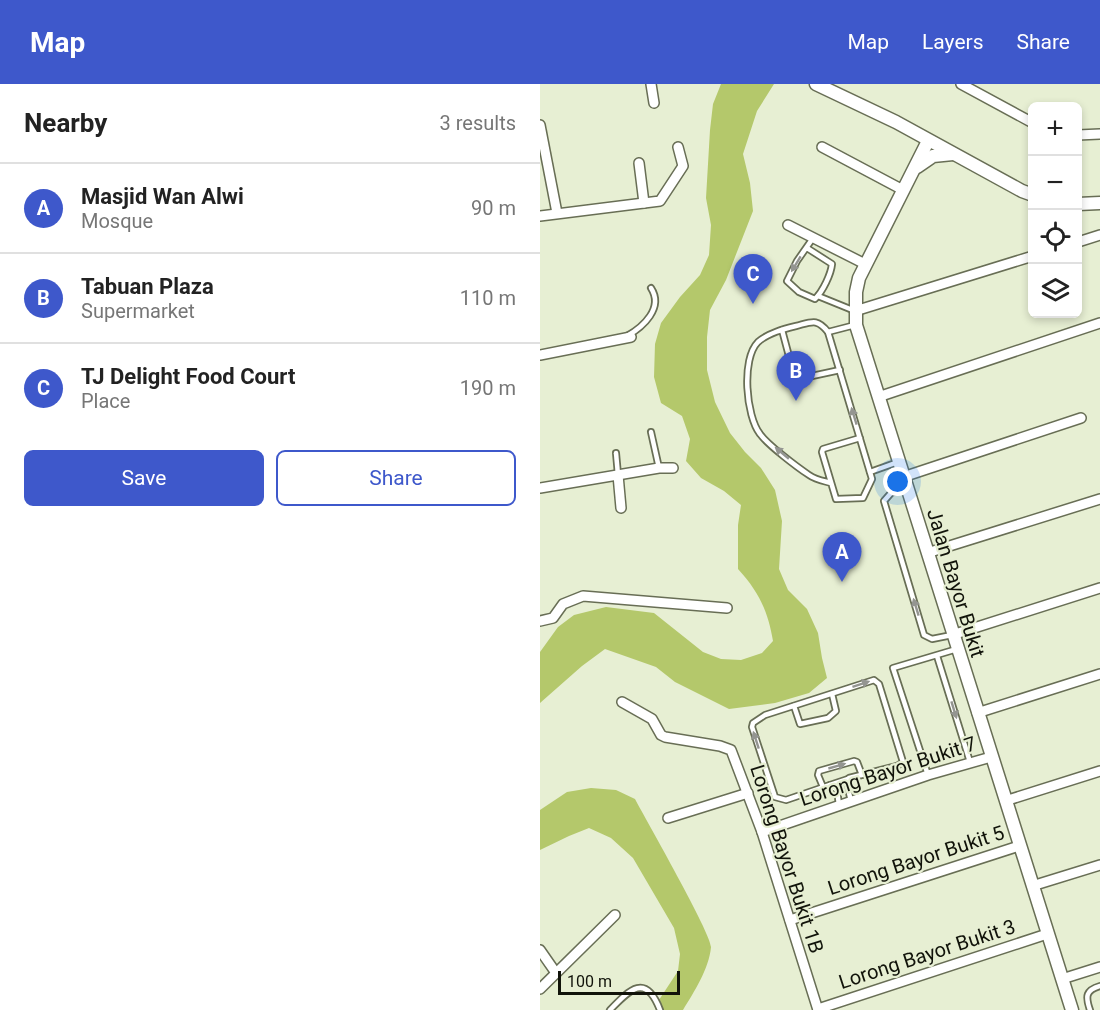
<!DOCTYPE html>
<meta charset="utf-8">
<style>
:root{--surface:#fff;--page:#f6f6f6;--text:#222;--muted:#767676;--line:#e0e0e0;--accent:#3e58cb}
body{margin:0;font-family:Roboto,sans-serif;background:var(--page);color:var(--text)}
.controls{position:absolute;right:18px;top:18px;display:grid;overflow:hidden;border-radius:9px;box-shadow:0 3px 9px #0003}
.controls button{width:54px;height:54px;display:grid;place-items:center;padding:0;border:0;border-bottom:2px solid var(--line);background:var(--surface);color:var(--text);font:30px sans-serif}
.scale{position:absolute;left:18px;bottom:15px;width:122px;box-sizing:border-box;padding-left:6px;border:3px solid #11130a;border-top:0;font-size:16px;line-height:21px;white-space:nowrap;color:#11130a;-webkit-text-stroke:4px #e7efd3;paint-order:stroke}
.you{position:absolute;left:358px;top:398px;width:21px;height:21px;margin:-15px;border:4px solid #fff;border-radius:50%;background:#1a73e8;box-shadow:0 0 0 9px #1a73e833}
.badge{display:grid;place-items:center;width:39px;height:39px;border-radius:50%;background:var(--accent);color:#fff;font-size:20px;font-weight:700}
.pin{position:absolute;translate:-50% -50px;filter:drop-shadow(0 2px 3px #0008)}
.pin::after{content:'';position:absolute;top:32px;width:21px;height:18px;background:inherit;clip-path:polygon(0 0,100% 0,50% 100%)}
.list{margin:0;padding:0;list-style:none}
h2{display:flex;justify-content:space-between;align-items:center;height:78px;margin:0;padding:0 24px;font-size:26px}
h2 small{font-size:20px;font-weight:400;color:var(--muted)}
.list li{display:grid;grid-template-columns:39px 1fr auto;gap:18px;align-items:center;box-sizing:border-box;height:90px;padding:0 24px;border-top:2px solid var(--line)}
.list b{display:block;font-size:22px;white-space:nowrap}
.list p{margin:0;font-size:20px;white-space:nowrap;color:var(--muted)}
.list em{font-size:20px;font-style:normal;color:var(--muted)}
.actions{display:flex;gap:12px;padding:18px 24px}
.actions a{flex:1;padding:14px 0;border:2px solid var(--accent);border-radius:9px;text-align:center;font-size:21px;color:var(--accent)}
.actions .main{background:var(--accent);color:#fff}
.icon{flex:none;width:33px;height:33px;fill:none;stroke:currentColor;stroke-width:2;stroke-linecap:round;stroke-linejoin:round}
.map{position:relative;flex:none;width:560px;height:926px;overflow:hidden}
header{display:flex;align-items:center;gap:36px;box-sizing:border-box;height:84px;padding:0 30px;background:var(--accent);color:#fff}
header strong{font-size:28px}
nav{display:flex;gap:33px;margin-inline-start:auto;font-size:21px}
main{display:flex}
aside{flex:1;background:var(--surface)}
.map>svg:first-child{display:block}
.water{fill:#b4c86b}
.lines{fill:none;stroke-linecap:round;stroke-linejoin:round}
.lane-casing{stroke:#686e55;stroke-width:8}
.street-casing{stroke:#686e55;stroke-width:12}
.secondary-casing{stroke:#686e55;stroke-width:15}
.lane{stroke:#fff;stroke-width:4.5}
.street{stroke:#fff;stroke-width:9}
.secondary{stroke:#fff;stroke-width:12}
.oneway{fill:#949591}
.labels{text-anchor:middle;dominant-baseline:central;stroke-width:4.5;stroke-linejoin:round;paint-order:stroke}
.street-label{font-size:20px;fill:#11130a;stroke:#e7efd3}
</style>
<header>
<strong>Map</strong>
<nav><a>Map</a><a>Layers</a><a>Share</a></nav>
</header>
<main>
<aside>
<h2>Nearby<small>3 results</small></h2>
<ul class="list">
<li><span class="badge">A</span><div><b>Masjid Wan Alwi</b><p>Mosque</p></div><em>90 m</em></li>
<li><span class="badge">B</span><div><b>Tabuan Plaza</b><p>Supermarket</p></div><em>110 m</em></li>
<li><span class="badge">C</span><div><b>TJ Delight Food Court</b><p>Place</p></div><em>190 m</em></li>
</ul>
<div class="actions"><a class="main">Save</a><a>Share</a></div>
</aside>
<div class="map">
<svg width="560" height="926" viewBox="0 0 560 926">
<rect width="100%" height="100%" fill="#e7efd3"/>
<g class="water">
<path d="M181,0H234L217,27L203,70L210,99L213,127L186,196L170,226L167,253V286L175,318L190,349L205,368L221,384L235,406L242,437L239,485L248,506L267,525L278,549L282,574L287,594L269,609L235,619L189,625L135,598L116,583L65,565L42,582L0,619V568L18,543L34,531L66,523L114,529L163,568L181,575L201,576L222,569L233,557C228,527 219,508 198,485V441L201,421L184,407L161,394L146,377L150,355L142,332L121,319L114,293L115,260L121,239L140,213L160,191L169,171L171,141L166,114L170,46L173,20Z"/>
<path d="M51,704L76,706L95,715C106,736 171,849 171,863C169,885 154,908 143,926H116L117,919L138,887L140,870L134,844L93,774L71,754L49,744L29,752L0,766V726L27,708Z"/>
</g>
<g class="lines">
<g class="lane-casing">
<g id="lane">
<path d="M267,164L292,180C291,190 283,207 275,215L259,208L247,197L257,177L273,154"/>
<polyline points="278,212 315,227"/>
<polyline points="242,246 254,291 258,295 300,286"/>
<polyline points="288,248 315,241"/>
<path d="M87,252C103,243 124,224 111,204"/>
<polyline points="111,348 119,384"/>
<polyline points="76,369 78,391"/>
<polyline points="330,388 358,378"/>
<path d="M291,399C284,397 276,396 269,391C257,383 228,361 220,350C206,332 201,275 218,258C228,249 244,245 256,242C272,238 277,234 288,248L332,395L323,414L296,415L282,368L283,365L320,354"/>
<polyline points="365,404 351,409 344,417 384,551 392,555 412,551"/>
<polyline points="397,572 430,678"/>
<polyline points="254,622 260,640 288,634 296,627 292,610"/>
<polyline points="388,691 353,584 417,565"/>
<polyline points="290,701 308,695"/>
<polyline points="283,703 278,691 279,687 314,677 317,678 322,691"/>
<polyline points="299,721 297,706 290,701 246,716 235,713 212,643 213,639 225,631 334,596 339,600 363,678 357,682 309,694 306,697 311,717"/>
<path d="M70,926C90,905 106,889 120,926"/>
<path d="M550,926C545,912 546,906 560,902"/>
</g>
</g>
<g class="street-casing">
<g id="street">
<polyline points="111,0 114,19"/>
<polyline points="421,0 493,39"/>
<polyline points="0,41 17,129"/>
<polyline points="538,51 560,50"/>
<polyline points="282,63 363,106"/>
<polyline points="99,79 104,119"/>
<polyline points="0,132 120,117 143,82 138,63"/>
<polyline points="248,141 325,180"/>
<polyline points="538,158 560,151"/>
<polyline points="315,227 493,172"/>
<polyline points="0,271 91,253"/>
<polyline points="338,313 560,239"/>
<polyline points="78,391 81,424"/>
<polyline points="363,393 541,334"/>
<polyline points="0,404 119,384 133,384"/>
<polyline points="387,469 560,415"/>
<polyline points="0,537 13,534 23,520 43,512 187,524"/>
<polyline points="412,551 560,504"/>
<polyline points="82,618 112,635 121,651 125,653 180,662 191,666 222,748 278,926"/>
<polyline points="437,629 560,590"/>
<polyline points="465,717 560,687"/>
<polyline points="128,734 208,709"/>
<polyline points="222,748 388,691 451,673"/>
<polyline points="492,802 560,781"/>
<polyline points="250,836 479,762"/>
<polyline points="0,866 16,889"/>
<polyline points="522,895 560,883"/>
<polyline points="0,905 75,831"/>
<polyline points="278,925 507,850"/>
</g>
</g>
<g class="secondary-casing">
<g id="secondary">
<polyline points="276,0 356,38 482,107 493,111"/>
<polyline points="388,57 319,194 316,208 316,241 532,926"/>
<polyline points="377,83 393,72 413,70"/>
<polyline points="538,120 560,119"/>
</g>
</g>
<use href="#lane" class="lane"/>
<use href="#street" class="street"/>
<use href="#secondary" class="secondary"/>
</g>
<defs><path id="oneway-solid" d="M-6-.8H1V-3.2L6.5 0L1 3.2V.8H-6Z" transform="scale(1.5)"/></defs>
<g class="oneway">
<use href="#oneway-solid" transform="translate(256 180) rotate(121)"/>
<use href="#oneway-solid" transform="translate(314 332) rotate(-107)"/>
<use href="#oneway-solid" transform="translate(242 369) rotate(-140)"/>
<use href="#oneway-solid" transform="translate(376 523) rotate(-107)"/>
<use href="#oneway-solid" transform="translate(321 600) rotate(-18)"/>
<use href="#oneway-solid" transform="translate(414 626) rotate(73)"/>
<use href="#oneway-solid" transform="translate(216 656) rotate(-108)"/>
<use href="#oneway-solid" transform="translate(297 682) rotate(-16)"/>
</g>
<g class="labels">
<g class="street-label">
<text transform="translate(416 499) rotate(73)">Jalan Bayor Bukit</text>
<text transform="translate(348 687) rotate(-18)">Lorong Bayor Bukit 7</text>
<text transform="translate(247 775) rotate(72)">Lorong Bayor Bukit 1B</text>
<text transform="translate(376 776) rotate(-18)">Lorong Bayor Bukit 5</text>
<text transform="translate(387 870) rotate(-18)">Lorong Bayor Bukit 3</text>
</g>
</g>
</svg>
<div class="controls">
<button>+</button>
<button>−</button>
<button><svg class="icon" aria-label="locate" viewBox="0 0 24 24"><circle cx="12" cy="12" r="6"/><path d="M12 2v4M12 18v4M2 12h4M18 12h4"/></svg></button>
<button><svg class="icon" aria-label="layers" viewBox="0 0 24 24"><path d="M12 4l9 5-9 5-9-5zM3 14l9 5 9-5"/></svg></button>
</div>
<div class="scale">100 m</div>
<div class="you"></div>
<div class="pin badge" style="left:302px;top:498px">A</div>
<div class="pin badge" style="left:256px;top:317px">B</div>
<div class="pin badge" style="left:213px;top:220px">C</div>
</div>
</main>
